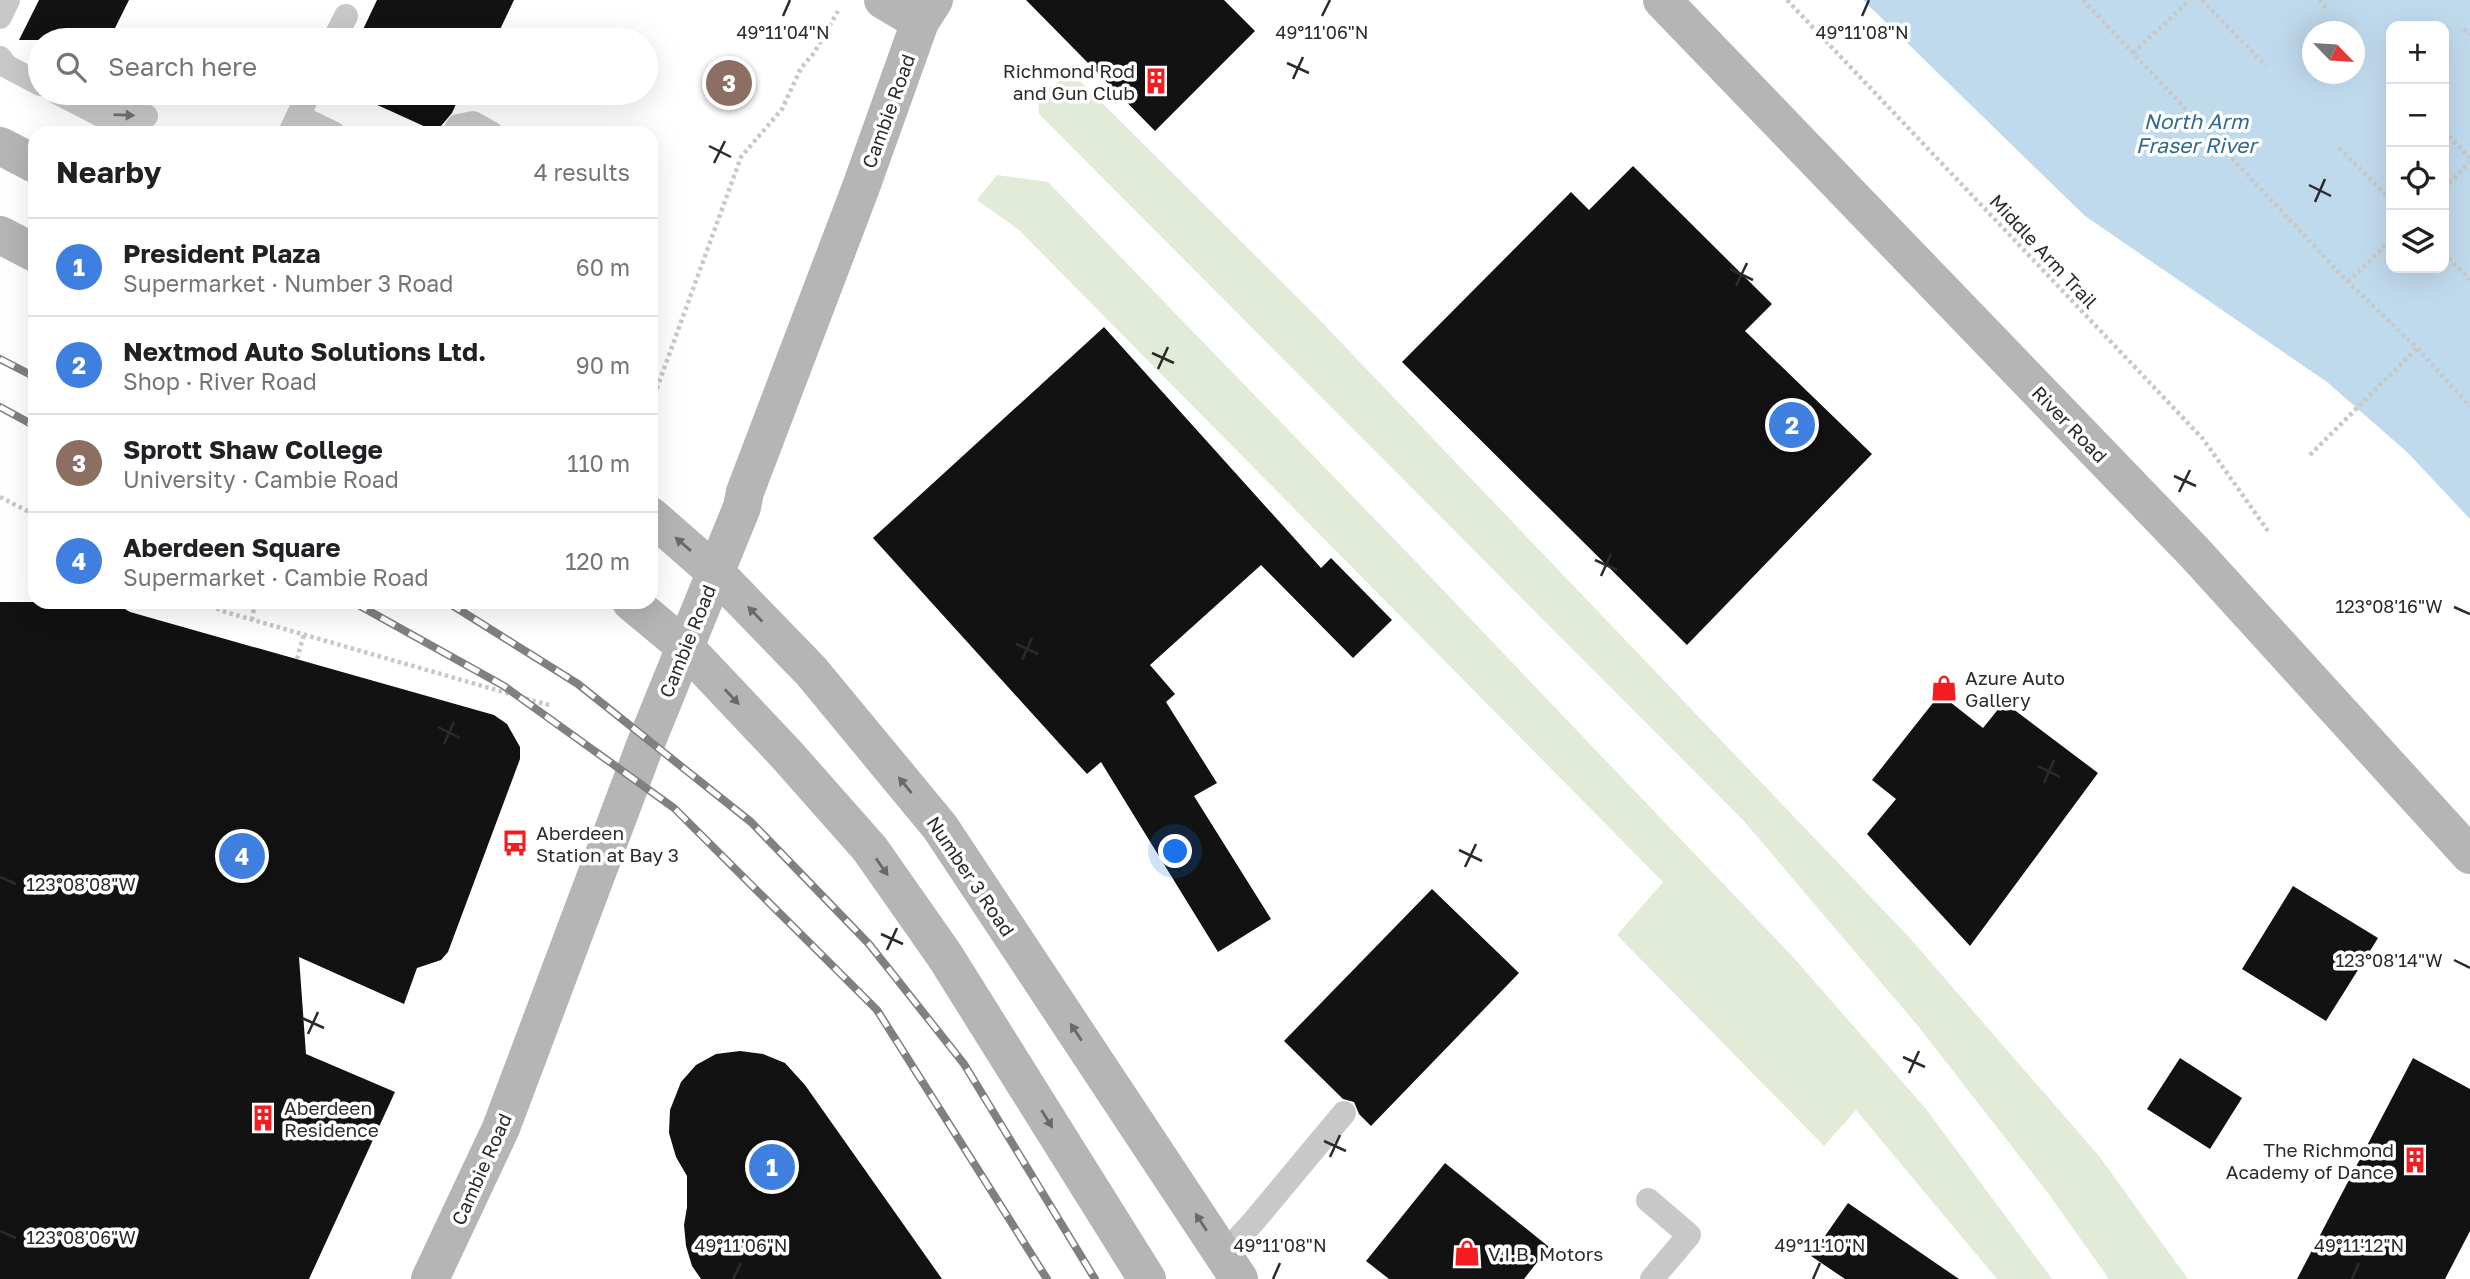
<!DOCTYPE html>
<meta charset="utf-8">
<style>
:root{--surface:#fff;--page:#f6f6f6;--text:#202124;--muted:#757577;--line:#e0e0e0;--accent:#b45309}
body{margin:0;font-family:"Golos Text",sans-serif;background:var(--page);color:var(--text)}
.controls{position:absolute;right:21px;top:21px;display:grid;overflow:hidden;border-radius:14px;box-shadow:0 7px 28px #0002}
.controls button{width:63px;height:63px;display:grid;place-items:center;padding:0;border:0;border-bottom:2px solid var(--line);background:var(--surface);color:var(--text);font:35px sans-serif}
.compass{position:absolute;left:2302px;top:21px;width:63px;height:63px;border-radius:50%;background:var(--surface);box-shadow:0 7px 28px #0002;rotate:115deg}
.you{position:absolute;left:1176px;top:852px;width:24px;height:24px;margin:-18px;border:5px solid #fff;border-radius:50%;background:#1a73e8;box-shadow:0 0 0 10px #1a73e833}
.badge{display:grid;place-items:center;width:46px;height:46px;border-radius:50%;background:var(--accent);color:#fff;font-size:23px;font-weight:700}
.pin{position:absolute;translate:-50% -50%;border:4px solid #fff;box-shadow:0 2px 7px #0006}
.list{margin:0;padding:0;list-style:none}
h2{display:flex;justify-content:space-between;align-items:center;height:91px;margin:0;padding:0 28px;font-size:30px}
h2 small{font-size:23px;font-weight:400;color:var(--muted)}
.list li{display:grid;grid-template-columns:46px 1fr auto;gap:21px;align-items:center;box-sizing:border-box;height:98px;padding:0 28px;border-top:2px solid var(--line)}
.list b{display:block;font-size:26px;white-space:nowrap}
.list p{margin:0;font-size:23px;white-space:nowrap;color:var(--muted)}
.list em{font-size:23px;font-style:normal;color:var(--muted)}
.icon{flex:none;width:38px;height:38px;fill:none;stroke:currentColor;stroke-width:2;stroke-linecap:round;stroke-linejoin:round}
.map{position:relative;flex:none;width:2470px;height:1279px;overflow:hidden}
.search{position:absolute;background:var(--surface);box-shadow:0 7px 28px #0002;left:28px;top:28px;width:630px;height:77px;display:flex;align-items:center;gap:18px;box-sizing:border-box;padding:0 24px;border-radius:38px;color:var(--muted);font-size:26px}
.panel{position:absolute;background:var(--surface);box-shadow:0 7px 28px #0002;left:28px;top:126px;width:630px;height:483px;border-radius:21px}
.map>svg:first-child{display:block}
.green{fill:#e1ebd7}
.water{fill:#c0daed;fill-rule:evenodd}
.building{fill:#121212}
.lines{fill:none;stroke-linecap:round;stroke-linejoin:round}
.path{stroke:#c8c8c8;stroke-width:4.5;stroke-dasharray:3.5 3.5;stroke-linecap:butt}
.lane{stroke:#c8c8c8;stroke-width:24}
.secondary{stroke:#b5b5b5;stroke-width:38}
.rail-casing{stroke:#808080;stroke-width:8}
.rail{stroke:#fff;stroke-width:5;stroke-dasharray:16;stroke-linecap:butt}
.oneway{fill:#727272}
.oneway2{fill:#696969}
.ticks{fill:none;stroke:#2b2b2b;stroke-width:2.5}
.labels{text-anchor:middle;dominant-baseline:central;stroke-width:7;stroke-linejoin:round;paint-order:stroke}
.poi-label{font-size:19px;fill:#2b2b2b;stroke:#fff;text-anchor:start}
.street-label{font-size:19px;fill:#2b2b2b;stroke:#fff}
.water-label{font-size:21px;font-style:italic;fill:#336a93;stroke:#fff}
.ticks-label{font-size:18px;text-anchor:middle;fill:#2b2b2b;stroke:#fff;stroke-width:7;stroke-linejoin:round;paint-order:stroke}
</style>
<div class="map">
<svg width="2470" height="1279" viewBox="0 0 2470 1279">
<rect width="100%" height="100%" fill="#fff"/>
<g class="green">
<polygon points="1072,73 1312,312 1908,936 2099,1156 2188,1279 2109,1279 2048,1193 1918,1026 1743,820 1039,114 1038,95"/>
<polygon points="997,175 1048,182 1424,570 1793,957 1926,1109 2052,1279 1997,1279 1856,1110 1824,1146 1617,935 1663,882 1019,230 977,200"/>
</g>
<path class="water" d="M1863,0H2470V519L2407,452L2327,382L2085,216ZM2391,26H2444V268H2391ZM2312,32H2354V74H2312Z"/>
<g class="building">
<polygon points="39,0 129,0 109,40 19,40"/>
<polygon points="377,0 514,0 495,40 358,40"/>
<polygon points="1026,0 1224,0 1255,31 1155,131"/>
<polygon points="351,93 461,93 452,113 441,126 439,133"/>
<polygon points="1633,166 1772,304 1745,331 1872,454 1687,645 1402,362 1571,192 1589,210"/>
<polygon points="1104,327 1321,568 1331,558 1392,620 1353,658 1261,565 1150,665 1175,694 1166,702 1217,783 1194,796 1271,919 1218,952 1101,762 1087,774 873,538"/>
<polygon points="0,602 113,602 130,612 494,715 507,724 520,747 520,759 448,952 441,960 417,968 404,1004 299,957 306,1054 395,1092 309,1279 0,1279"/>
<polygon points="1940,694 1983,728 2004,702 2098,773 1970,946 1867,834 1896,799 1872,780"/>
<polygon points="2293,886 2378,938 2326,1021 2242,969"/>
<polygon points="1432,889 1519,973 1371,1126 1359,1114 1354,1102 1343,1099 1284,1041"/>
<polygon points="740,1051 763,1054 785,1063 805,1085 942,1279 701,1279 692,1266 686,1246 684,1225 687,1207 687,1176 676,1157 669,1133 670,1110 681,1082 696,1065 716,1054"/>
<polygon points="2180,1058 2242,1098 2210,1149 2147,1109"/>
<polygon points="2413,1058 2470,1089 2470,1231 2445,1279 2297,1279"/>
<polygon points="1445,1163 1549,1247 1524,1279 1389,1279 1366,1261"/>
<polygon points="1848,1203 1959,1279 1845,1279 1811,1256"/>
</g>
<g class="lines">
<g class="path">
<polyline points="1787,0 2203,439 2268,531"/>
<polyline points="2083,0 2348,282 2417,348 2470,406"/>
<polyline points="2202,0 2266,66"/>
<polyline points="2319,0 2327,9"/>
<polyline points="2464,29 2470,35"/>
<polyline points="2133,53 2190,0"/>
<polyline points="2444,131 2470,158"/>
<polyline points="2339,148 2391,200"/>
<polyline points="2444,188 2470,162"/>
<polyline points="2444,253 2470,280"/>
<polyline points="2348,282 2391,240"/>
<polyline points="651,393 657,388 741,157 782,109 801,68 814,53 838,11"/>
<polyline points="2310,455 2417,348"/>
<polyline points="0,497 35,515"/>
<polyline points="29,511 34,499"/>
<polyline points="204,602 222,611 552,706"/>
<polyline points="252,620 255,602"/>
<polyline points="297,659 304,634"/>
</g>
<g class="lane">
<polyline points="0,17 8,0"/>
<polyline points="334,40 346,16"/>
<polyline points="0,58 6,66 40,84"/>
<polyline points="58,93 101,115 146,116"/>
<polyline points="298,116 333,133"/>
<polyline points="290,133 309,93"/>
<polyline points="454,133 458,126 473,123 491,133"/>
<polyline points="1648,1200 1689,1235 1652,1279"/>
<polyline points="1223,1255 1254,1221 1344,1113"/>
</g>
<g class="secondary">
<polyline points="883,0 920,22"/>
<polyline points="1662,0 2194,552 2470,855"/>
<polyline points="0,146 35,164"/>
<polyline points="0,235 35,253"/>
<polyline points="651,516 715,572 811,671 940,827 1239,1279"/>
<polyline points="631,602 685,647 786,754 870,849 945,956 1147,1279"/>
<polyline points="430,1279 501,1128 644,748 742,507 745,492 861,187 920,22 934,0"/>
</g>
<g class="rail-casing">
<g id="rail">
<polyline points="0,359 35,377"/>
<polyline points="0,407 35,426"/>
<polyline points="353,602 504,686 674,808 877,1010 1047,1279"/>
<polyline points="447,602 578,684 751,822 869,944 964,1064 1095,1279"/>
</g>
</g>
<use href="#rail" class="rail"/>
</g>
<defs><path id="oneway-solid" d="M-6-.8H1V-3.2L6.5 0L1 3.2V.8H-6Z" transform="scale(1.75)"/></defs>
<use class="oneway" href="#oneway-solid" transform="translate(124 115) rotate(2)"/>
<g class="oneway2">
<use href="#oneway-solid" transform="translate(683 544) rotate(-139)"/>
<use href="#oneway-solid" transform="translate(755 614) rotate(-134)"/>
<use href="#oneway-solid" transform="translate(732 697) rotate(47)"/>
<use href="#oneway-solid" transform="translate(905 785) rotate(-129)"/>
<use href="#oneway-solid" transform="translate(882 867) rotate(55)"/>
<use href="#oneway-solid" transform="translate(1076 1032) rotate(-123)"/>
<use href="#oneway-solid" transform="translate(1047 1119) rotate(58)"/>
<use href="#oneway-solid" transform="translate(1201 1222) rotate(-123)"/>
</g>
<path class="ticks" d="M783,16L790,0M1322,16L1330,0M1862,16L1869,0M1287,63L1309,73M1293,79L1303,57M709,146L731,157M714,163L725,141M2309,185L2331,196M2315,202L2325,179M1730,269L1753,280M1736,286L1747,263M1152,353L1174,363M1158,369L1168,347M2174,476L2196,486M2179,492L2190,470M1595,560L1617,570M1601,576L1611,554M2454,607L2470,614M1016,644L1038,654M1022,660L1032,638M438,727L460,738M444,744L454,722M2038,766L2060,777M2044,783L2054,760M1459,850L1482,861M1465,867L1476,844M0,877L16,884M881,934L903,944M887,950L897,928M2454,960L2470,968M302,1018L324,1028M308,1034L318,1012M1903,1057L1925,1067M1909,1073L1919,1051M1324,1141L1346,1151M1330,1157L1340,1135M0,1231L16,1238M733,1279L741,1263M1273,1279L1280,1263M1813,1279L1820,1263M2352,1279L2359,1263"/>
<defs>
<g id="building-bare" transform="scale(2.1)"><path d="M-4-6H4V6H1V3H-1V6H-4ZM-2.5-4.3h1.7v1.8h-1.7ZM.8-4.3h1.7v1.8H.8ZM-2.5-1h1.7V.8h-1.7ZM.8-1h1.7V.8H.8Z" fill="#f41c21" stroke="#fff" stroke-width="2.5" paint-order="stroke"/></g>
<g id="shop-bare" transform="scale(2.1)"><path d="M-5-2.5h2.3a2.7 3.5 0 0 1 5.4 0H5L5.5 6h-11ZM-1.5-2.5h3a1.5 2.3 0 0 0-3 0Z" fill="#f41c21" stroke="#fff" stroke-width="2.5" paint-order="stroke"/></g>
<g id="bus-bare" transform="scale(2.1)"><path d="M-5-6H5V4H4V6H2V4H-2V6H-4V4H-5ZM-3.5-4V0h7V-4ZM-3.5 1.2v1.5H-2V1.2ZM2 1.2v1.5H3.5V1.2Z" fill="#f41c21" stroke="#fff" stroke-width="2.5" paint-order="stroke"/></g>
</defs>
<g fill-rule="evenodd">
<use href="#building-bare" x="1156" y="81"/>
<use href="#shop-bare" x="1944" y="688"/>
<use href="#bus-bare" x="515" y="843"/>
<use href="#building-bare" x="263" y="1118"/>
<use href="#building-bare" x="2415" y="1160"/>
<use href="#shop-bare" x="1467" y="1253"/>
</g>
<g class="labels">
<g class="poi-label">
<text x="1135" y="70" text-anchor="end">Richmond Rod<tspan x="1135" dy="22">and Gun Club</tspan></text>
<text x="1965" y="677">Azure Auto<tspan x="1965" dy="22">Gallery</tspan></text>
<text x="536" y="832">Aberdeen<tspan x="536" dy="22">Station at Bay 3</tspan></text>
<text x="284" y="1107">Aberdeen<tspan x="284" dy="22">Residence</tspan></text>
<text x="2394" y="1149" text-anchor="end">The Richmond<tspan x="2394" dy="22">Academy of Dance</tspan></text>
<text x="1488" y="1253">V.I.B. Motors</text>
</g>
<g class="street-label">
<text transform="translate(888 111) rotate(-70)">Cambie Road</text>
<text transform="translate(2044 251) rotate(47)">Middle Arm Trail</text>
<text transform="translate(2070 424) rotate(46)">River Road</text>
<text transform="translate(687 641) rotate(-68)">Cambie Road</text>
<text transform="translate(971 876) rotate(56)">Number 3 Road</text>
<text transform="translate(481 1169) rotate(-66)">Cambie Road</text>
</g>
<g class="water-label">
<text x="2196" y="121">North Arm<tspan x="2196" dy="24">Fraser River</tspan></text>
</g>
</g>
<g class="ticks-label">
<text x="783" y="39">49°11'04"N</text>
<text x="1322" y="39">49°11'06"N</text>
<text x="1862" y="39">49°11'08"N</text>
<text x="2389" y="613">123°08'16"W</text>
<text x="81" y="891">123°08'08"W</text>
<text x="2389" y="967">123°08'14"W</text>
<text x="81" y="1244">123°08'06"W</text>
<text x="741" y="1252">49°11'06"N</text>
<text x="1280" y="1252">49°11'08"N</text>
<text x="1820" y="1252">49°11'10"N</text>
<text x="2359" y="1252">49°11'12"N</text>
</g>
</svg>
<div class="controls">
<button>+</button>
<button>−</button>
<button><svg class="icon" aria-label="locate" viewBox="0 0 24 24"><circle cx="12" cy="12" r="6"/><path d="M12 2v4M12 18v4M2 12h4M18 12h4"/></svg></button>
<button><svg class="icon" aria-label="layers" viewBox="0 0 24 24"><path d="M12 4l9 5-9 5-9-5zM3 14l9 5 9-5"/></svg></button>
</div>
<svg class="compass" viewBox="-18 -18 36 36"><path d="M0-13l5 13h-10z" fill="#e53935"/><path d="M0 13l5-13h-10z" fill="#757577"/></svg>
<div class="you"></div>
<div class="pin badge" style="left:772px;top:1167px;background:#3f7fe0">1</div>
<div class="pin badge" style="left:1792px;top:425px;background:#3f7fe0">2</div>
<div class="pin badge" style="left:729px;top:83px;background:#8d6e63">3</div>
<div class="pin badge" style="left:242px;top:856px;background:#3f7fe0">4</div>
<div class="search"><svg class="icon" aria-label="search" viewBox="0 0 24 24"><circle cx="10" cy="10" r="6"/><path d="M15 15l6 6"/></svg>Search here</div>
<section class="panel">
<h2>Nearby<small>4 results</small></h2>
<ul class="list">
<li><span class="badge" style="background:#3f7fe0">1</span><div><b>President Plaza</b><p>Supermarket · Number 3 Road</p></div><em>60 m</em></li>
<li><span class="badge" style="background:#3f7fe0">2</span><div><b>Nextmod Auto Solutions Ltd.</b><p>Shop · River Road</p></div><em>90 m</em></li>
<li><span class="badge" style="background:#8d6e63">3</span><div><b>Sprott Shaw College</b><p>University · Cambie Road</p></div><em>110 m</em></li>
<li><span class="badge" style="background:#3f7fe0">4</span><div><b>Aberdeen Square</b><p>Supermarket · Cambie Road</p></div><em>120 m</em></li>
</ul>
</section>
</div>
